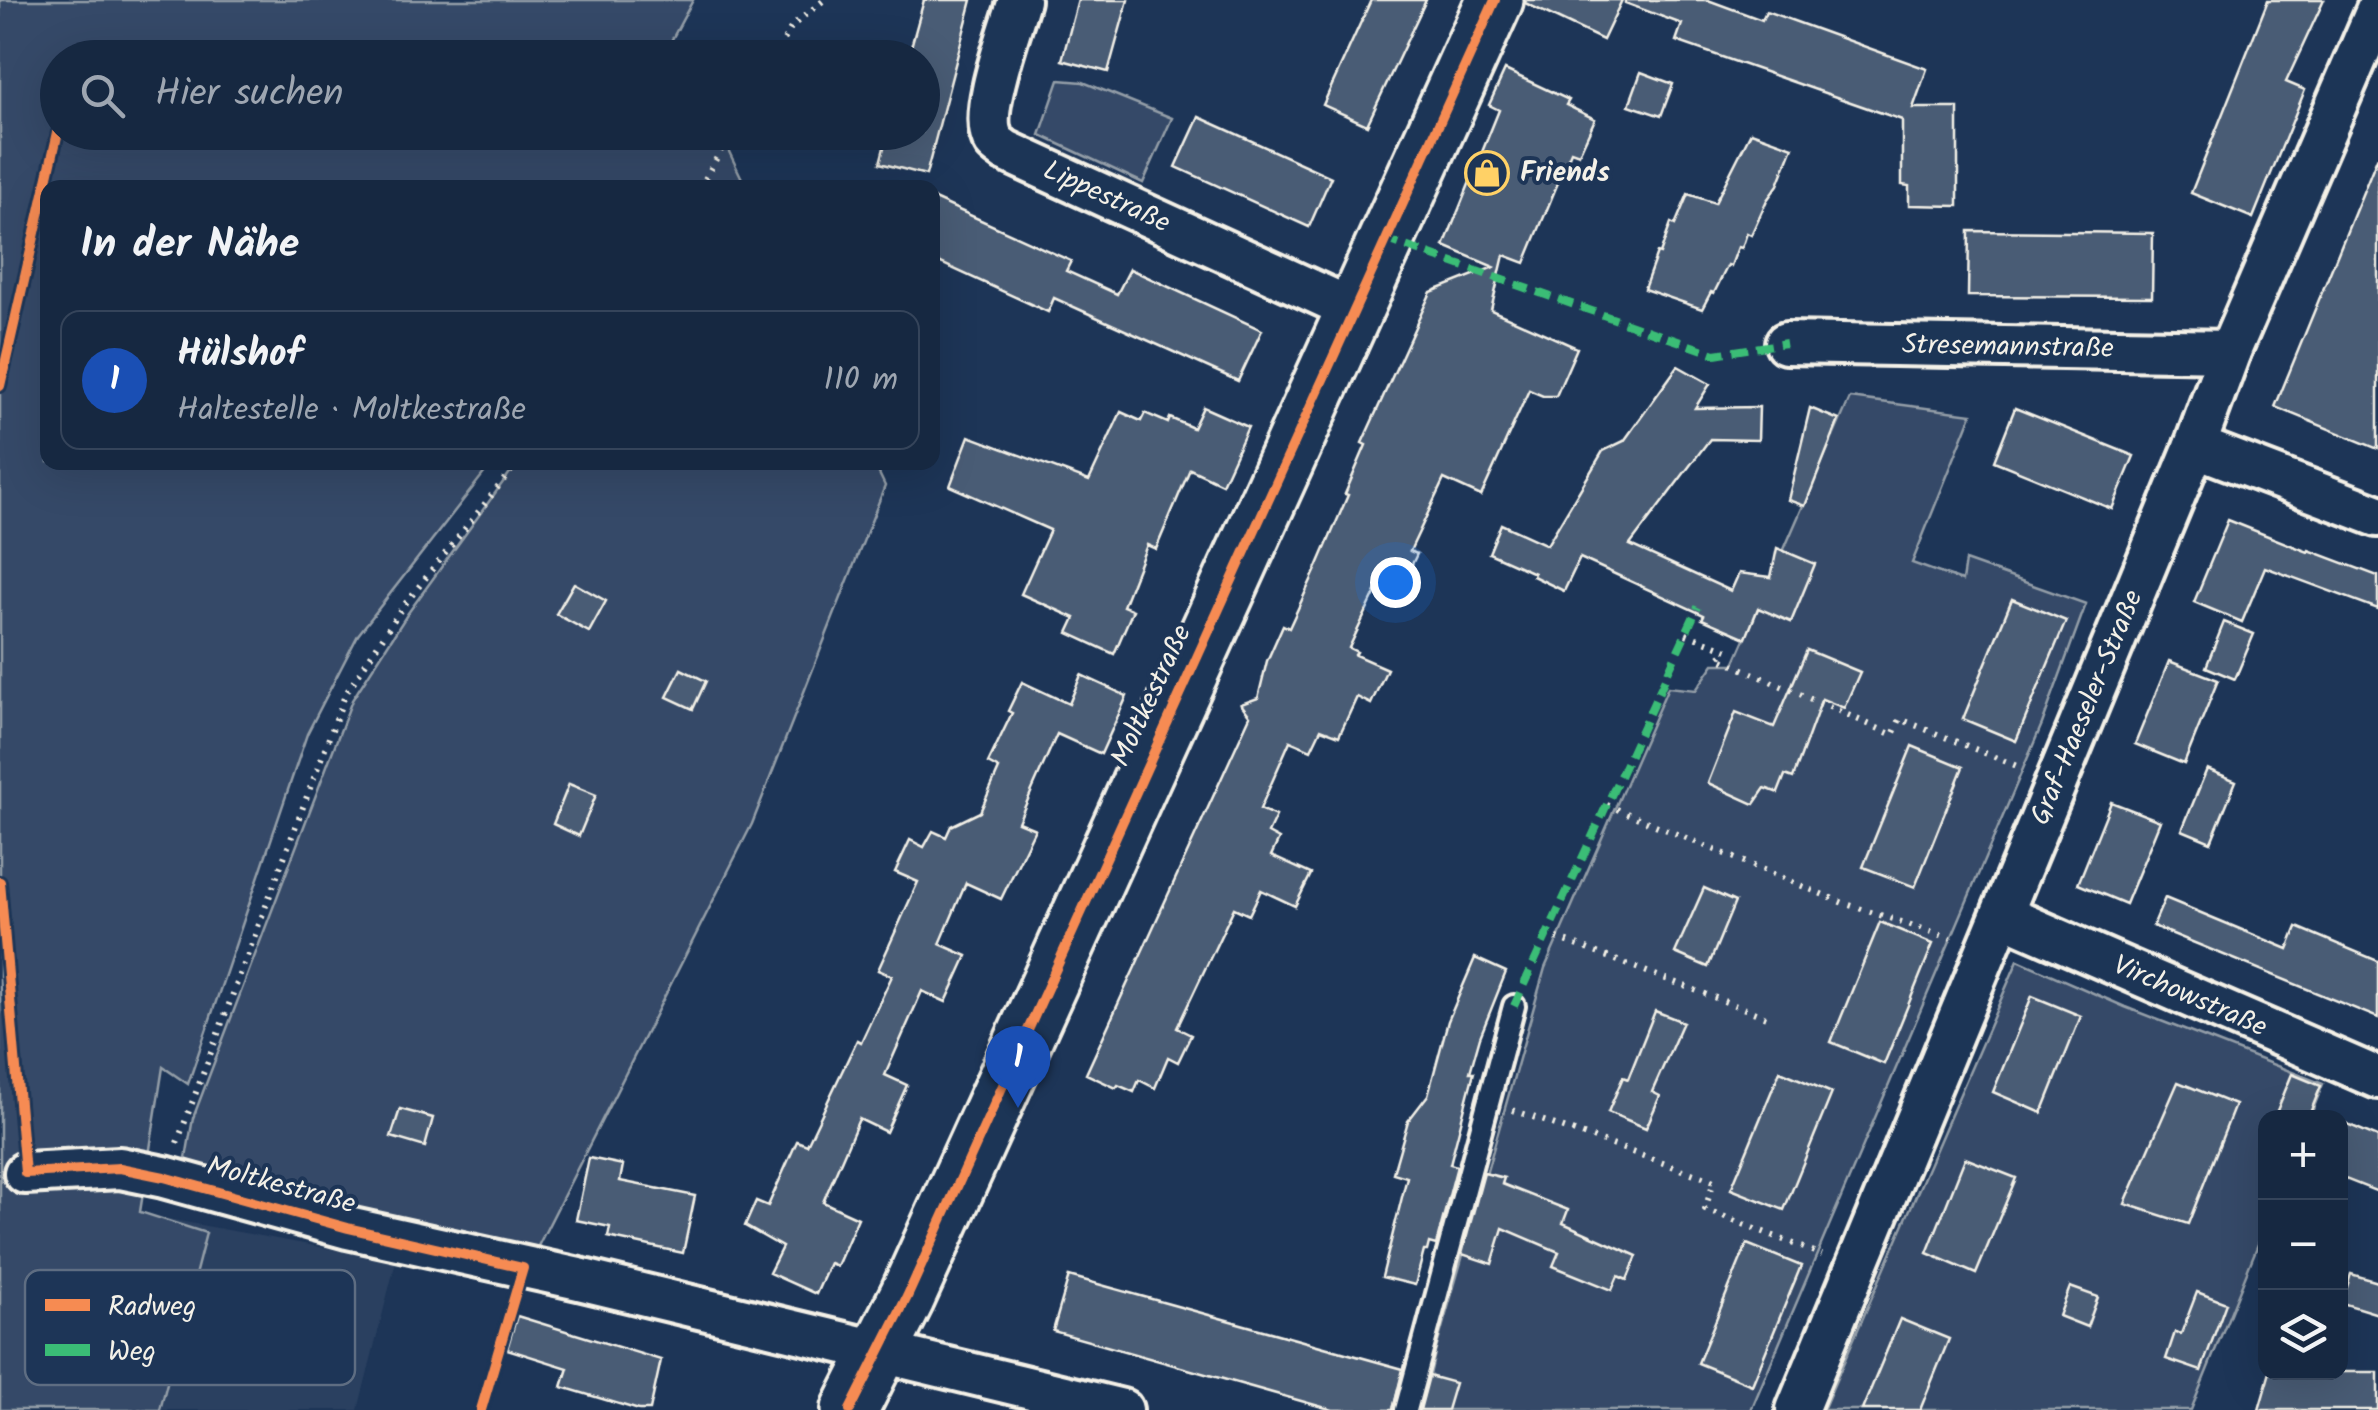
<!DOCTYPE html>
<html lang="de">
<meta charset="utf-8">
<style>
:root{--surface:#162841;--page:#1f3048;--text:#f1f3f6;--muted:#9ea6b1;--line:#35445a;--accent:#1a73e8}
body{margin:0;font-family:Kalam,sans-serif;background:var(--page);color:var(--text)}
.controls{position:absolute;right:30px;bottom:30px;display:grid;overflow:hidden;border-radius:20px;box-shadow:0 10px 40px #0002}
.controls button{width:90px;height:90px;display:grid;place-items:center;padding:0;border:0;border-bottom:2px solid var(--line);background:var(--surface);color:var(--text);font:50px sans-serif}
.you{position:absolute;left:1395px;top:582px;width:35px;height:35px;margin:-25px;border:8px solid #fff;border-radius:50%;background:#1a73e8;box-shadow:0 0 0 15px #1a73e833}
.badge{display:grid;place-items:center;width:65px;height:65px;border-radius:50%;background:var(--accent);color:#fff;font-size:32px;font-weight:700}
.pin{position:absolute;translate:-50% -82px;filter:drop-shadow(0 2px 5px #0008)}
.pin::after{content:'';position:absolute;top:52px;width:35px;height:30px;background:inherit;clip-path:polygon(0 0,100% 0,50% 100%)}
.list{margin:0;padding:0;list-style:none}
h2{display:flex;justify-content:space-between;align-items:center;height:130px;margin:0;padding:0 40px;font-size:42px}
h2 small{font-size:32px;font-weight:400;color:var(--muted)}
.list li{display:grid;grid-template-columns:65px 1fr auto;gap:30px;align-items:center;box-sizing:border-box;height:140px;margin:0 20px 20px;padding:0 20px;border:2px solid var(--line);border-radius:20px}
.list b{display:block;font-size:38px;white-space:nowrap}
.list p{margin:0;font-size:32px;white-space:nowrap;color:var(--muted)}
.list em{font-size:32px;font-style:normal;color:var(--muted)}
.icon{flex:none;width:55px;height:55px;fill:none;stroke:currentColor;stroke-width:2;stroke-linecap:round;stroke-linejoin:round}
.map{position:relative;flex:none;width:2378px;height:1410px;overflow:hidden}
.search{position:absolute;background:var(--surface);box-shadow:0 10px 40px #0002;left:40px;top:40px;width:900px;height:110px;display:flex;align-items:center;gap:25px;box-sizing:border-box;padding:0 35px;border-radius:55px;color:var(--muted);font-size:38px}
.panel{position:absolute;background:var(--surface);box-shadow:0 10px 40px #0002;left:40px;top:180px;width:900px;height:290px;border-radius:20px}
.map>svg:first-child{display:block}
.built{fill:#2a4060}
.green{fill:#354a67;stroke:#949ea8;stroke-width:2.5}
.building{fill:#485b74;stroke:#f4f1e8;stroke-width:2.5}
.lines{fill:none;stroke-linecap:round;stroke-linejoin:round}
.lane-casing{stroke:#f4f1e8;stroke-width:28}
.street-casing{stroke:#f4f1e8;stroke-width:48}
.secondary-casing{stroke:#f4f1e8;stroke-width:62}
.path{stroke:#f4f1e8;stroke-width:6;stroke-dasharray:2.5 8;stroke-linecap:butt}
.lane{stroke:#1d3557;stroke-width:20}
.street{stroke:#1d3557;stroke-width:40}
.secondary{stroke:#1d3557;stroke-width:55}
.quiet{stroke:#3abd76;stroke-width:8;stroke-dasharray:15 8;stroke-linecap:butt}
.cycleway-casing{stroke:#1d3557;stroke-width:16}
.cycleway{stroke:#f68b52;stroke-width:10}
.labels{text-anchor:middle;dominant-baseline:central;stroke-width:8;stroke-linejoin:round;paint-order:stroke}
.poi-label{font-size:28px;font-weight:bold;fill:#f4f1e8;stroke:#1d3557;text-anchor:start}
.street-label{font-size:28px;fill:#f4f1e8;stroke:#1d3557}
.key{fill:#1d3557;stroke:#5e6d82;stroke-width:2.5}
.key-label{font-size:28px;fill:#f4f1e8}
</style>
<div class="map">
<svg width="2378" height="1410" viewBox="0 0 2378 1410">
<rect width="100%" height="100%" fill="#1d3557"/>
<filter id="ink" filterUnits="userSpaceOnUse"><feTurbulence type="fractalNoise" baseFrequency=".01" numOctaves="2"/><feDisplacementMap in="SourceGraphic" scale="20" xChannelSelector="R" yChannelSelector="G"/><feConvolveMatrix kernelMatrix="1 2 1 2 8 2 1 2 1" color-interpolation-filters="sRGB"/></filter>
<g filter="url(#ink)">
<polygon class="built" points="0,1188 396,1261 358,1410 0,1410"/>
<g class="green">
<polygon points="0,0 693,0 670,43 679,57 58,58 58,132 720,133 746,187 48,188 48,462 492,463 358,635 307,734 188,1084 163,1067 140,1212 206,1233 160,1410 0,1410"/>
<polygon points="1059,80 1083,82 1172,118 1143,183 1040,135"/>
<polygon points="1850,398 1972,414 1912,563 1962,581 1965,561 2086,604 2042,724 1751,1410 1422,1410 1435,1353 1545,968 1668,687 1696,690 1714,664 1734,664"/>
<polygon points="517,463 874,463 885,486 752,824 535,1252 185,1164 193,1118 352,700 408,613"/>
<polygon points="2018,960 2125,1007 2323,1084 2310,1117 2266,1118 2265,1227 2191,1410 1823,1410"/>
</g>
<g class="building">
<polygon points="924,0 972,0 926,175 880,163 888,132 922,132 922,58 908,58"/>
<polygon points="1078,0 1128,0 1108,72 1062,60"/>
<polygon points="1371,0 1426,0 1367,125 1323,105"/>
<polygon points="1526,0 1622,0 1603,40 1525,3"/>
<polygon points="1625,0 1708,0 1762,20 1766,11 1927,69 1913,108 1958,108 1958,206 1909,205 1909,186 1902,185 1902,120 1676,41 1682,24 1625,3"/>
<polygon points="2268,0 2324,0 2286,82 2305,90 2253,218 2191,193"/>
<polygon points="1505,70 1569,100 1566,105 1595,119 1579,154 1571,151 1525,263 1504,255 1491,310 1577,348 1556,396 1543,396 1529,390 1481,496 1444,479 1410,551 1417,554 1400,589 1381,581 1349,648 1357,652 1355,655 1387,669 1371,704 1357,697 1339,736 1321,729 1311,750 1290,741 1260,809 1276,816 1268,833 1279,839 1271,856 1311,874 1295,906 1261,890 1249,915 1234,908 1177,1028 1191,1035 1178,1062 1168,1057 1155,1088 1139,1080 1134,1092 1118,1085 1116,1088 1086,1074 1250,716 1241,704 1258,698 1267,661 1283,625 1289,628 1318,565 1348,495 1345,494 1366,445 1362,443 1431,292 1494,267 1444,246 1499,110 1489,105"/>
<polygon points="1641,72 1673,84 1661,116 1629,105"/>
<polygon points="1199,117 1331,177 1309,227 1176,167"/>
<polygon points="1751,132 1793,147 1778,185 1767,200 1751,235 1747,233 1742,248 1738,247 1731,266 1728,265 1714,293 1711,292 1702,309 1644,289 1657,253 1660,254 1671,223 1675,225 1688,194 1715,203"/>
<polygon points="2377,158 2378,159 2378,449 2275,407"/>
<polygon points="932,198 1071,261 1066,271 1117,294 1130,269 1262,330 1238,381 1054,298 1048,312 932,259"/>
<polygon points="1969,231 2153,233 2152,297 1968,296"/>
<polygon points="1678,366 1710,384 1695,408 1759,407 1758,440 1710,439 1630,545 1731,591 1739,573 1771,577 1777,548 1815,564 1791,622 1758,608 1746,638 1702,619 1704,615 1580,558 1564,591 1533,576 1534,573 1489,553 1501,524 1547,545 1603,451 1624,441"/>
<polygon points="1203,407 1248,427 1222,484 1190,469 1156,549 1147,545 1123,606 1133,610 1114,654 1068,633 1075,618 1021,594 1050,530 950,486 969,436 1089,481 1121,412 1141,421 1145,413 1168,423 1170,418 1193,428"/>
<polygon points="1810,408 1839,420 1805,506 1788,500"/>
<polygon points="2015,408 2134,456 2112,509 1994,461"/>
<polygon points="2228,520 2308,552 2309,550 2378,576 2378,609 2265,567 2242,622 2194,602"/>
<polygon points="574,583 606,601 589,632 556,614"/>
<polygon points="2012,599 2066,621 2016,741 1963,719"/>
<polygon points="2224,622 2254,634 2235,679 2206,667"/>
<polygon points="1807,650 1860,672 1844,708 1822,699 1793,778 1785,775 1778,793 1765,788 1754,804 1708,783 1736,712 1774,727"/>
<polygon points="2169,661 2218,680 2184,764 2135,744"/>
<polygon points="681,669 706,681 693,709 667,697"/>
<polygon points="1081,675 1127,696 1101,754 1057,734 1018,822 1035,829 1001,899 966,883 940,944 967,956 957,978 946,1002 922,991 885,1075 907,1085 886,1132 859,1119 823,1202 858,1218 837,1266 830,1263 816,1294 769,1273 782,1247 745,1226 756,1201 768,1206 797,1141 807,1145 857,1040 861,1042 892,976 878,970 918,882 895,872 910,840 924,847 933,831 946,837 951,826 980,812 999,769 988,763 1012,713 1008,711 1022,682 1069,704"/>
<polygon points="1912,746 1963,767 1915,887 1863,867"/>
<polygon points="2207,769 2236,781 2211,842 2182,830"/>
<polygon points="569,784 596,795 579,836 553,824"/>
<polygon points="2111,802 2160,821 2126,904 2078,884"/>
<polygon points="1704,888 1735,902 1708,967 1675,953"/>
<polygon points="2165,898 2288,949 2297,927 2378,961 2378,1018 2153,926"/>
<polygon points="1880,922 1933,944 1884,1064 1831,1042"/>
<polygon points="1475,958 1506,972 1480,1037 1470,1072 1474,1072 1450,1164 1457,1166 1436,1245 1429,1243 1427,1251 1424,1251 1415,1285 1382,1277 1407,1177 1393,1173 1408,1121 1428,1095 1448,1021"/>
<polygon points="2032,996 2081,1016 2042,1113 1993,1092"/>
<polygon points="1655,1011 1683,1022 1652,1092 1660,1096 1646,1128 1608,1112 1623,1077 1628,1079"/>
<polygon points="1780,1071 1832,1093 1784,1210 1731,1189"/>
<polygon points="2292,1074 2321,1086 2308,1118 2274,1118"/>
<polygon points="2178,1082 2235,1105 2188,1224 2125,1204"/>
<polygon points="400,1109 433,1118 425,1147 391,1137"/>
<polygon points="2340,1121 2378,1137 2378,1192 2340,1177"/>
<polygon points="589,1158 623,1165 620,1181 695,1196 683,1253 608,1237 610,1227 576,1220"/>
<polygon points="1965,1158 2016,1178 1976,1274 1927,1253"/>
<polygon points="1484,1173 1504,1178 1502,1184 1568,1210 1563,1223 1637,1256 1627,1280 1618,1276 1612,1290 1553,1266 1559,1252 1503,1228 1492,1264 1462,1254"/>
<polygon points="1747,1244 1801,1266 1752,1385 1698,1363"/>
<polygon points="2351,1274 2378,1282 2378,1314 2342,1303"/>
<polygon points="1069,1276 1403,1369 1393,1410 1333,1410 1053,1331"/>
<polygon points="2070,1287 2098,1297 2087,1327 2059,1316"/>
<polygon points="2197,1292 2226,1303 2201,1371 2166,1359 2175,1332 2181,1334"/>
<polygon points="517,1316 661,1360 650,1410 639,1410 562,1387 568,1368 507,1349"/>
<polygon points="1900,1319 1949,1339 1920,1410 1862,1410"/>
<polygon points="2270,1372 2378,1372 2378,1410 2259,1410"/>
<polygon points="1429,1376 1455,1383 1447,1410 1420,1410"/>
</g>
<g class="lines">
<g class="lane-casing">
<polyline id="lane" points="1406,1410 1514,1006"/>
</g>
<g class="street-casing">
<g id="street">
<path id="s1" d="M1019,0C1011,29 977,116 994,141C997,145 1002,148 1006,151L1354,310"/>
<path id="s2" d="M1786,343L2230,351"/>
<polyline points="2195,446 2378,516"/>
<path id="s3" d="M2002,915L2378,1078"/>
<polyline points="25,1173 120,1168 164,1177 348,1228 579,1279 1122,1410"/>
<path id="s4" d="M1797,1410L2195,446L2230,351L2378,8"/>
</g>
</g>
<g class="secondary-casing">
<polyline id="secondary" points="850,1410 907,1297 1495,0"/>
</g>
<g class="path">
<polyline points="774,58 792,26 824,0"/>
<polyline points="700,188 731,132"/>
<polyline points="1686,634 1728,650 1718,658 1893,735 1900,719 2022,768"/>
<polyline points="1607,805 1843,903 1951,938"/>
<polyline points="1547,934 1766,1017"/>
<polyline points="1513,1110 1714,1181 1705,1209 1822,1255"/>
<polyline points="177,1143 345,695 401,609 518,462"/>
</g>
<use href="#lane" class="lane"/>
<use href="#street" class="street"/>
<use href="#secondary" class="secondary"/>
<g class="quiet">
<polyline points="1385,239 1715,354 1786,343"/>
<polyline points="1514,1006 1698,607"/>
</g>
<g class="cycleway-casing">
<g id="cycleway">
<polyline points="0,386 58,132"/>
<polyline points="0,882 25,1173 120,1168 164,1177 348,1228 523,1268 481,1410"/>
<polyline points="850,1410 907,1297 1495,0"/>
</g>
</g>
<use href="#cycleway" class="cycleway"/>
</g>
</g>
<defs>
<g id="shop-ring" transform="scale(2.25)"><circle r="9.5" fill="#1d3557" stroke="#ffd166" stroke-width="1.5"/><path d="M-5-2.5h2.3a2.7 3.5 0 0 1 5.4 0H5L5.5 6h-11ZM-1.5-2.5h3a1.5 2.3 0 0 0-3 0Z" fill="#ffd166"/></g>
</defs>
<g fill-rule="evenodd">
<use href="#shop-ring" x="1487" y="173"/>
</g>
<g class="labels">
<g class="poi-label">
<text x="1520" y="173">Friends</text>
</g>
<g class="street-label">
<text stroke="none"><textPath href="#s1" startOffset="272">Lippestraße</textPath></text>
<text stroke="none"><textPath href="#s2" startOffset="222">Stresemannstraße</textPath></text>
<text transform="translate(1152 696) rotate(-65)">Moltkestraße</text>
<text stroke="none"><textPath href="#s4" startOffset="760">Graf-Haeseler-Straße</textPath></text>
<text stroke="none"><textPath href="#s3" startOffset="205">Virchowstraße</textPath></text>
<text transform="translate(281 1186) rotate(15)">Moltkestraße</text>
</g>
</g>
<rect x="25" y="1270" width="330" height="115" rx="15" class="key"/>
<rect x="45" y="1299" width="45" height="12" fill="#f68b52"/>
<rect x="45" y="1344" width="45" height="12" fill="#3abd76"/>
<g class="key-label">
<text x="108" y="1315">Radweg</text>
<text x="108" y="1360">Weg</text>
</g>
</svg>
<div class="controls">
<button>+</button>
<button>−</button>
<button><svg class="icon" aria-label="layers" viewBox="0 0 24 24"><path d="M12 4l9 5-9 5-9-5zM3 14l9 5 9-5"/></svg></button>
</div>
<div class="you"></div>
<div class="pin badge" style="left:1018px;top:1108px;background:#1a4fb4">1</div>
<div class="search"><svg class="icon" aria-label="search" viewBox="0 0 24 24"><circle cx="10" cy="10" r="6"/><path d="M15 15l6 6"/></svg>Hier suchen</div>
<section class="panel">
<h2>In der Nähe<small></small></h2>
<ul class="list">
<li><span class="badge" style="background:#1a4fb4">1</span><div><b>Hülshof</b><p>Haltestelle · Moltkestraße</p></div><em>110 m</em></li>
</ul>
</section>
</div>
